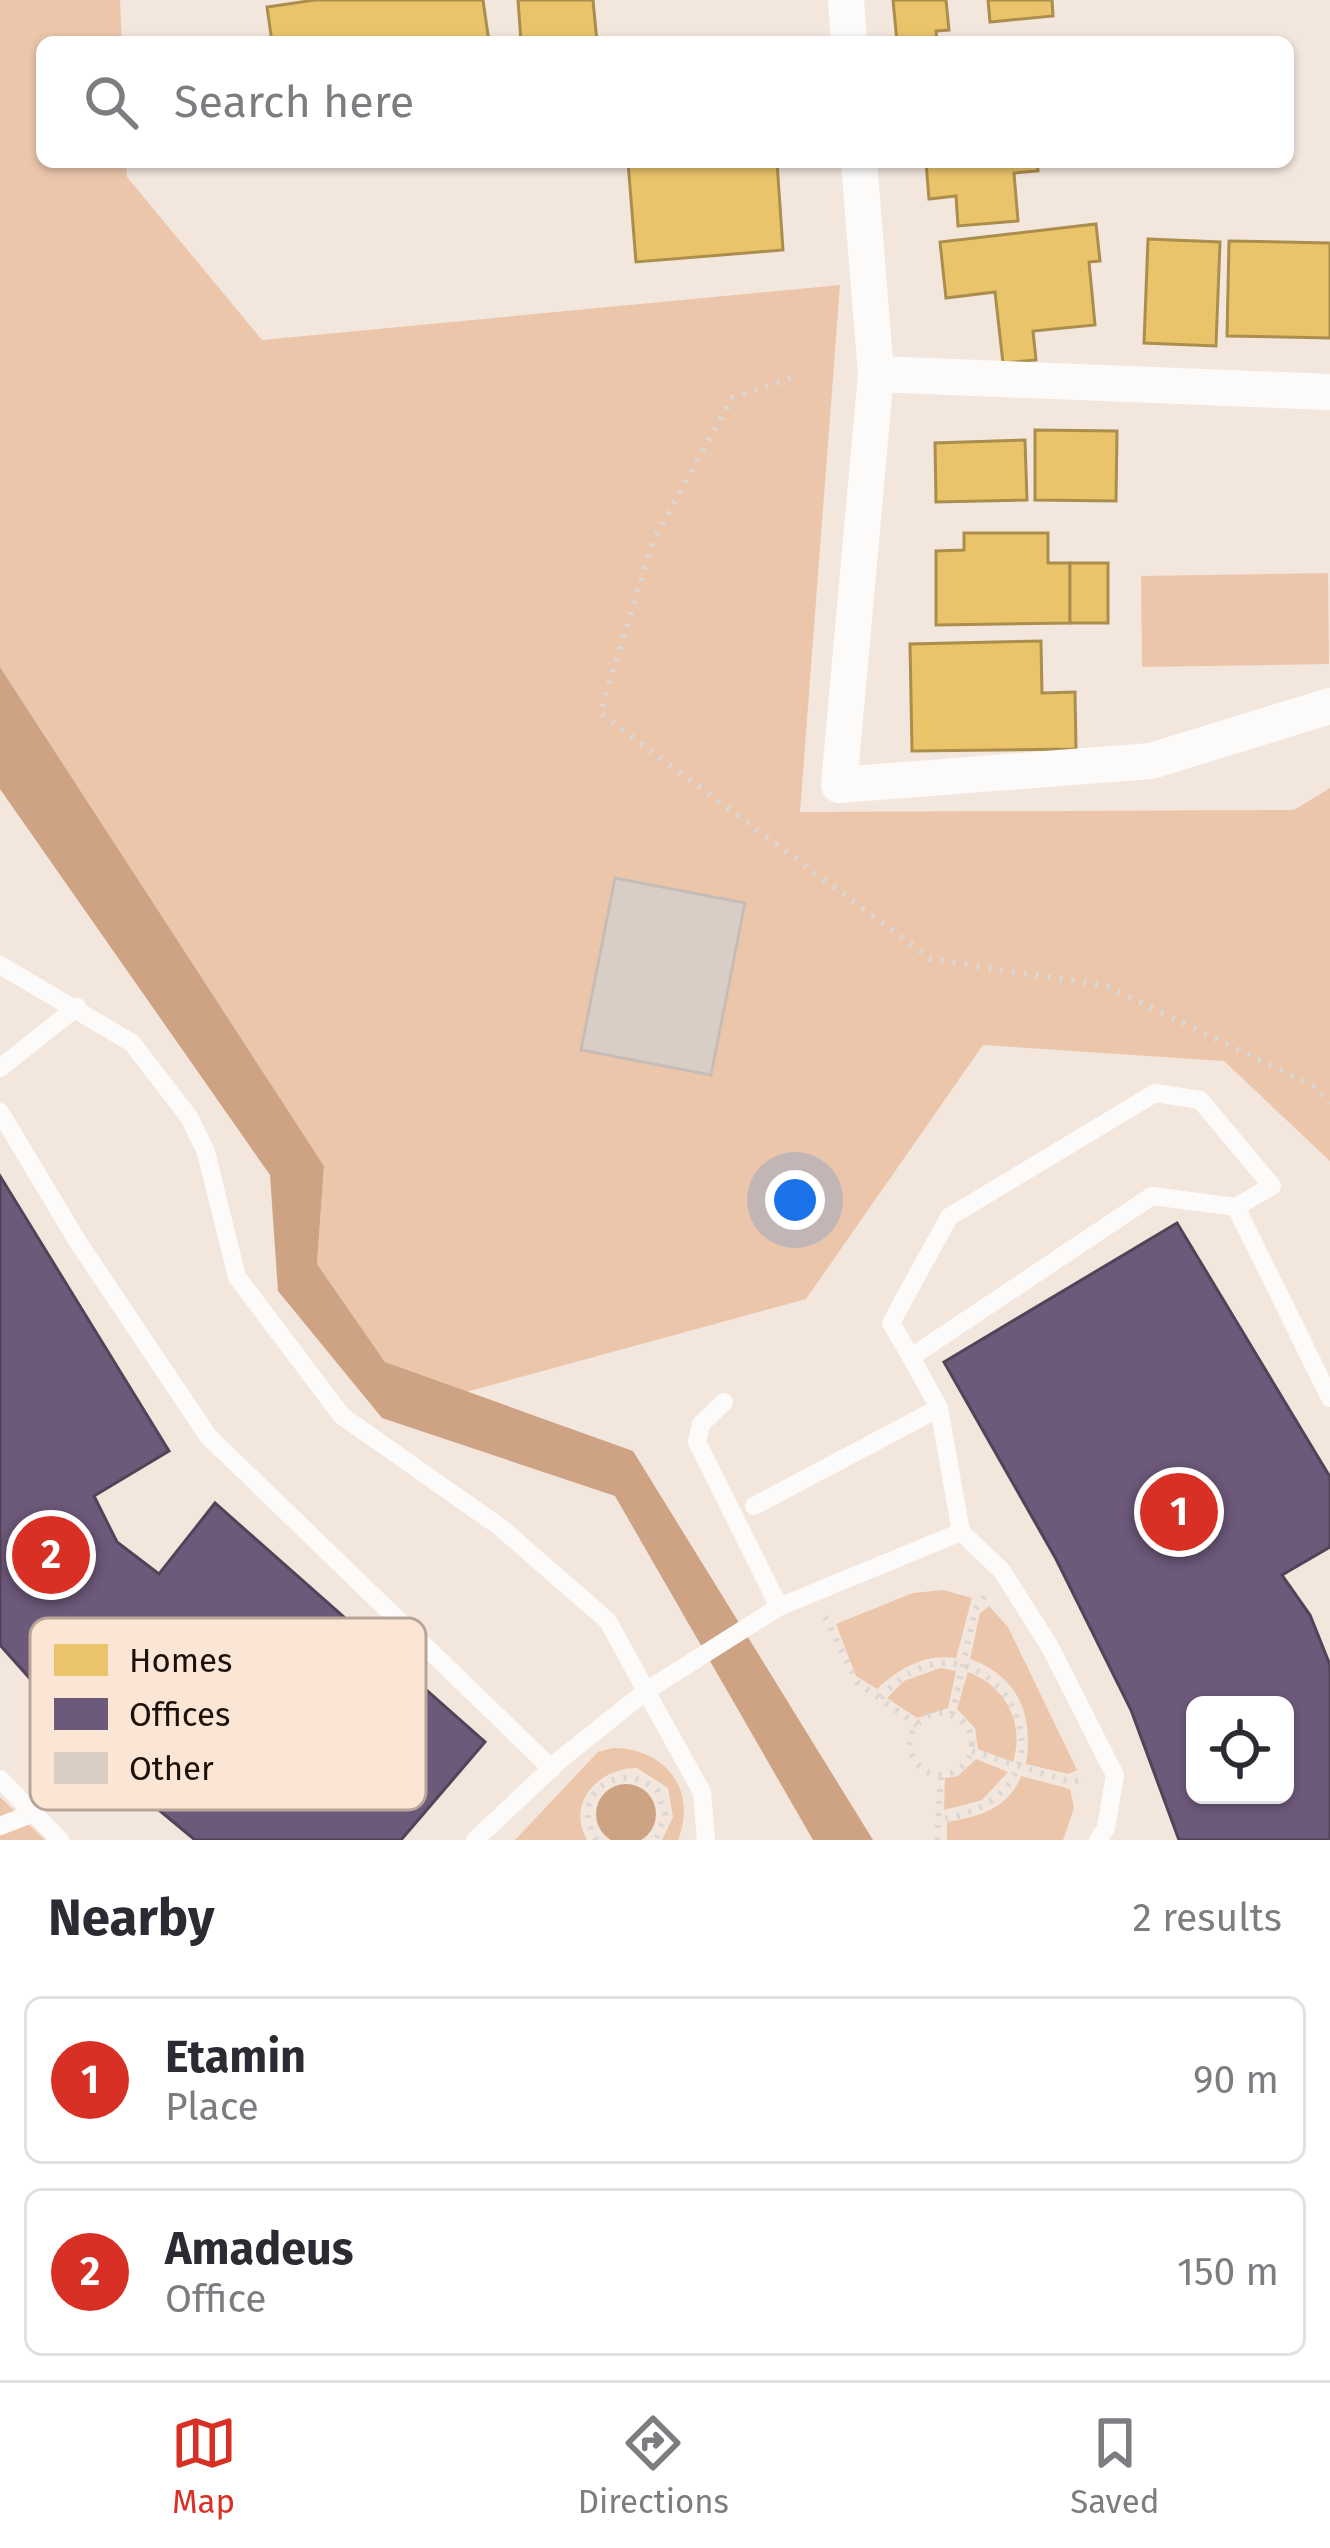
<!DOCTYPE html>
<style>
:root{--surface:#fff;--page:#f7f7f7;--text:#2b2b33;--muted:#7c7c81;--line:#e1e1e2;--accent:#d93025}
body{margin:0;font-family:"Fira Sans",sans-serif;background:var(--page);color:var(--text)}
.controls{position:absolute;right:36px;bottom:36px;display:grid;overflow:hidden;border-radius:18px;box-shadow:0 3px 9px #0004}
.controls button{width:108px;height:108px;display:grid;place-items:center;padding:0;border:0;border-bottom:3px solid var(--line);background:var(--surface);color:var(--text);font:60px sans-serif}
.you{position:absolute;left:795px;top:1200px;width:42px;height:42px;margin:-30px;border:9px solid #fff;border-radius:50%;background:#1a73e8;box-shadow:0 0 0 18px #1a73e833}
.badge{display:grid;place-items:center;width:78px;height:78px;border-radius:50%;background:var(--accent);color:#fff;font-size:39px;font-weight:700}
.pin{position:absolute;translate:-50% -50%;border:6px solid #fff;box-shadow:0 3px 12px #0006}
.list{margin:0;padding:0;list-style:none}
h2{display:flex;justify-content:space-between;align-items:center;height:156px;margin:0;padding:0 48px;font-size:51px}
h2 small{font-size:39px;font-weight:400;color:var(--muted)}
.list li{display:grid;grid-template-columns:78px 1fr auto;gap:36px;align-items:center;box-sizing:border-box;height:168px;margin:0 24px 24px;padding:0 24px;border:3px solid var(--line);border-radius:18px}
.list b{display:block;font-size:45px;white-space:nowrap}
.list p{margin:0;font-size:39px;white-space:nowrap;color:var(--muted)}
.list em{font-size:39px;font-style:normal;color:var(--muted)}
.icon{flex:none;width:66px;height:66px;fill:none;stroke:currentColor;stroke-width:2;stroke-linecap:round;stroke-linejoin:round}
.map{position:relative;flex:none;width:1330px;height:1840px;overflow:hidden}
.search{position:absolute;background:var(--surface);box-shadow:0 3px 9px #0004;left:36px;right:36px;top:36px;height:132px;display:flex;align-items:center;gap:30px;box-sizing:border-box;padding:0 42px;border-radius:18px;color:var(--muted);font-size:45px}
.sheet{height:540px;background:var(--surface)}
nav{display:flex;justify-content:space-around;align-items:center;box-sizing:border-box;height:168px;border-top:3px solid var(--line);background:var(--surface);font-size:33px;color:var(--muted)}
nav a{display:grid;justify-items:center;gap:6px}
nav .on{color:var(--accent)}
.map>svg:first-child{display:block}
.green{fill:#ecc6ab}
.water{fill:#cea383}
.homes{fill:#e9c46a;stroke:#ab8e4d;stroke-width:3}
.offices{fill:#6d597a;stroke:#544358;stroke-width:3;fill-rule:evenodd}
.building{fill:#d9cec6;stroke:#c8bdb6;stroke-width:3}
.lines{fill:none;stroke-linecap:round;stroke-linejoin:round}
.path{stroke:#dad7d4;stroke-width:6;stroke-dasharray:3 9;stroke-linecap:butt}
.lane{stroke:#fdfbfa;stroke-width:18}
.street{stroke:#fdfbfa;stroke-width:36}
.key{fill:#fbe5d5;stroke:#b8a598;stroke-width:3}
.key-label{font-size:33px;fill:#1a110a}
</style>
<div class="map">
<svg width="1330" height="1840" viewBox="0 0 1330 1840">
<rect width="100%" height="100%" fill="#f3e6dd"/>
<g class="green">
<polygon points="0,0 120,0 122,42 42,42 42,162 126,162 127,177 262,340 840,285 800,812 1294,810 1330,788 1330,1161 1224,1061 983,1045 806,1299 466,1392 385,1362 317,1264 324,1166 0,667"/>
<polygon points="1328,573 1329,664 1142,667 1141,576"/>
<path d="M943,1590L972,1598L956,1658C924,1654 900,1668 877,1689L856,1676L836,1624L913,1593Z"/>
<path d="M989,1606L1008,1627L1077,1770L1068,1774L1026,1764C1034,1715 1018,1676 970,1659L980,1613Z"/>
<polygon points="940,1668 956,1671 948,1708 917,1718 887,1698 904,1681"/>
<path d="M968,1672C1006,1686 1025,1724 1013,1762L978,1749L975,1728L957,1709Z"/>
<path d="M613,1748C665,1748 698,1790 678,1840H662L673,1817L668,1788L637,1768C598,1768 566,1803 587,1840H515L598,1752Z"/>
<polygon points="976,1759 1008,1772 982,1800 944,1810 945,1778 958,1776"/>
<path d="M1021,1776L1070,1789L1074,1808L1063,1840H947V1822C980,1817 1009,1808 1021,1776Z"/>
<polygon points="0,1797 45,1840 0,1840"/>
</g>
<g class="water">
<polygon points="0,667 324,1166 317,1264 385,1362 633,1451 873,1840 813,1840 615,1496 382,1418 278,1291 270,1175 0,789"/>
<circle cx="626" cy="1814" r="30"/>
</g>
<g class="homes">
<polygon points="315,0 483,0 489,42 272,42 267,7"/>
<polygon points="518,0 593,0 597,42 521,42"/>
<polygon points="893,0 946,0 949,30 936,31 937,42 897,42"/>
<polygon points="988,0 1052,0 1053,16 990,22"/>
<polygon points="628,162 777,162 783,250 636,262"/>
<polygon points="926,162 1037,162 1038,171 1014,173 1018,221 958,226 956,196 929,199"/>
<polygon points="1096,224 1100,261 1089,262 1095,325 1033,331 1036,360 1003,363 995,292 946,298 940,242"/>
<polygon points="1148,239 1220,242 1216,346 1144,343"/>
<polygon points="1229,241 1330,243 1330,338 1227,336"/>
<polygon points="1035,430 1117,431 1116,501 1035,500"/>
<polygon points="1025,440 1027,500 936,502 935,443"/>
<polygon points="964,533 1048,533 1048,563 1070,563 1070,623 936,625 936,551 964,550"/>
<rect x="1070" y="563" width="38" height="60"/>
<polygon points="1041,641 1042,693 1075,692 1076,749 912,751 910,644"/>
</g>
<g class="offices">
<polygon points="0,1176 169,1451 94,1496 117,1542 159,1574 215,1503 485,1742 401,1840 195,1840 113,1772 0,1645"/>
<path d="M1177,1223L1330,1477V1547L1282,1575L1310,1615L1330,1665V1840H1179L1131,1710L1056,1559L944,1362ZM1195,1705H1285V1795H1195Z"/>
</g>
<polygon class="building" points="615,878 745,903 711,1075 581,1050"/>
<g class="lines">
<g class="path">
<polyline points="791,378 732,398 653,541 600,713 931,959 1107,986 1313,1086 1330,1103"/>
<polyline points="825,1617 857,1682 917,1725"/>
<path d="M881,1698C981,1581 1109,1793 938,1820"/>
<circle cx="941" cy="1744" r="31"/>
<polyline points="952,1714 975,1610 986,1594"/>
<polyline points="972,1751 1070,1782 1087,1779"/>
<path d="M597,1840C566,1797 619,1757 657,1790L665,1815L656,1840"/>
<polyline points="937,1840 941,1775"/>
</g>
<g class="lane">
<polyline points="0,965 132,1043 189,1117 206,1152 237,1277 342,1416 500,1527 608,1621 646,1691 779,1607 961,1532 1002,1571 1050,1647 1115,1775 1106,1828 1098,1840"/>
<polyline points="0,1068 77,1007"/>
<polyline points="0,1112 78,1242 208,1436 552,1769"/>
<polyline points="911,1357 891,1323 949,1217 1155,1093 1200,1100 1272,1186 1236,1207"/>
<polyline points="724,1402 701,1424 697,1442 779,1607"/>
<polyline points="754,1506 939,1408"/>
<polyline points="961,1532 939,1408 911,1357 1152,1196 1236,1207 1330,1398"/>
<polyline points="0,1779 60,1840"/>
<polyline points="0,1826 34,1813"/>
<polyline points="475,1840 561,1759 646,1691 702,1792 706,1840"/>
</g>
<g class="street">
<polyline points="846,0 849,42"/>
<polyline points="859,162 876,374 839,785 1151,761 1330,706"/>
<polyline points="876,374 1330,392"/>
</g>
</g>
<rect x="30" y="1618" width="396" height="192" rx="18" class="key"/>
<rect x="54" y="1644" width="54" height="32" fill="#e9c46a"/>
<rect x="54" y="1698" width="54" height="32" fill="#6d597a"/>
<rect x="54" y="1752" width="54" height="32" fill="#d9cec6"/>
<g class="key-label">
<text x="129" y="1672">Homes</text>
<text x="129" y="1726">Offices</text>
<text x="129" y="1780">Other</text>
</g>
</svg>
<div class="controls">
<button><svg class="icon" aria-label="locate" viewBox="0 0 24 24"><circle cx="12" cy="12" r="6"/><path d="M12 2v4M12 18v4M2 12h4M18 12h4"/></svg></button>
</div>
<div class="you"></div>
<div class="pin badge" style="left:1179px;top:1512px">1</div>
<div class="pin badge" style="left:51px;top:1555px">2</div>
<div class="search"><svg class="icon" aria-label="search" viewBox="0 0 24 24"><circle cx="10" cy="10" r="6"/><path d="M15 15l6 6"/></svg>Search here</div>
</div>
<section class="sheet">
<h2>Nearby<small>2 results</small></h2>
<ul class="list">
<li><span class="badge">1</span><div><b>Etamin</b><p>Place</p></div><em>90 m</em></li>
<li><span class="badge">2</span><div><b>Amadeus</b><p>Office</p></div><em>150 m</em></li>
</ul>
</section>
<nav>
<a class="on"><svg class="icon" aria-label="map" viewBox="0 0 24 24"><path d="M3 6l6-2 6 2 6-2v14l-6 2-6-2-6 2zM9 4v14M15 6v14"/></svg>Map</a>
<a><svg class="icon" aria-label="directions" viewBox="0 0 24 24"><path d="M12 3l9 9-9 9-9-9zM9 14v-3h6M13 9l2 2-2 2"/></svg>Directions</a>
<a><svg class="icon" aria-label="saved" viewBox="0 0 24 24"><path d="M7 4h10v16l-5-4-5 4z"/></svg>Saved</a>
</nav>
